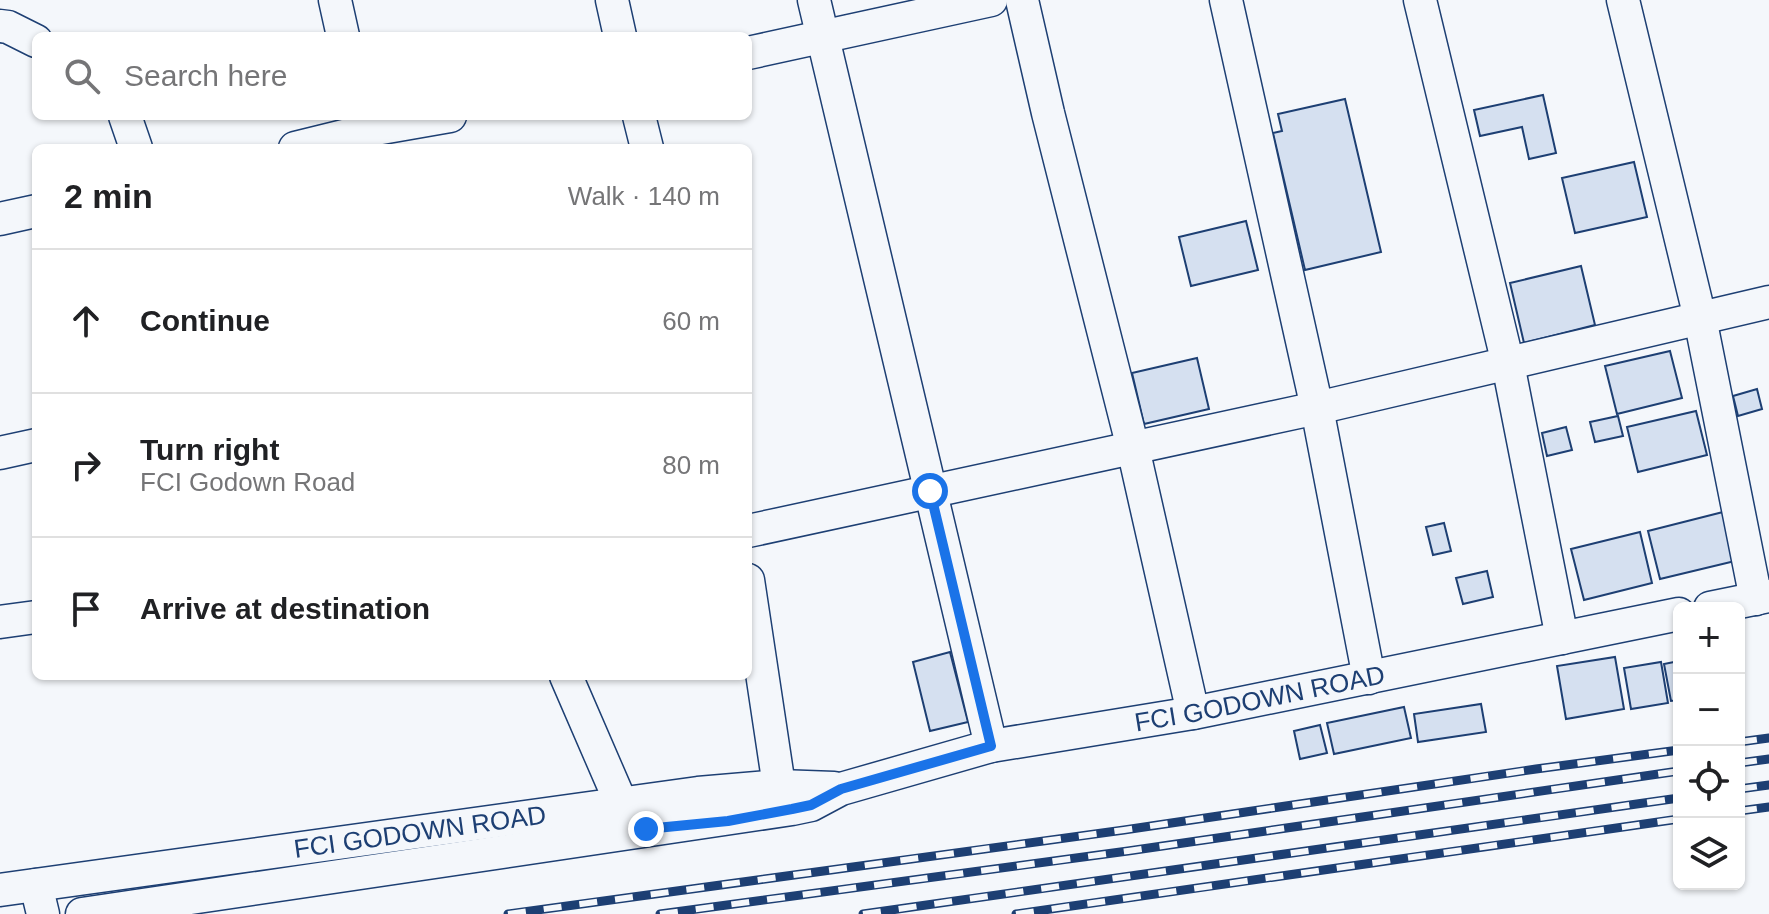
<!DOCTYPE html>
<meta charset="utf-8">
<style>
:root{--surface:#fff;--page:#f2f2f2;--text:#202124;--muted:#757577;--line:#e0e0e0}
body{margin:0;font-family:Helvetica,sans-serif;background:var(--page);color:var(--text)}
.controls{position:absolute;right:24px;bottom:24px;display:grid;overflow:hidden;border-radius:12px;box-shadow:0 2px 6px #0004}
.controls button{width:72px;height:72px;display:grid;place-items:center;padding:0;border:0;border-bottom:2px solid var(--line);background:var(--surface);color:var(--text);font:40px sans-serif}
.stop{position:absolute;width:24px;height:24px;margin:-18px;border:6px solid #1a73e8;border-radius:50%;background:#fff}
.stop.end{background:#1a73e8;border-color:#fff;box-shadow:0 2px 8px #0008}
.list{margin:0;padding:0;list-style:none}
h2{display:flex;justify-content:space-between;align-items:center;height:104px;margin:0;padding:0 32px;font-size:34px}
h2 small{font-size:26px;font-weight:400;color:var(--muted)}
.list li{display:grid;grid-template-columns:52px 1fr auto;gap:24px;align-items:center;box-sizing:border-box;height:144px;padding:0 32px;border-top:2px solid var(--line)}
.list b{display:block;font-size:30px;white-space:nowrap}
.list p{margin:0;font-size:26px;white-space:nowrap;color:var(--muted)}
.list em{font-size:26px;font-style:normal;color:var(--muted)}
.icon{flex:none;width:44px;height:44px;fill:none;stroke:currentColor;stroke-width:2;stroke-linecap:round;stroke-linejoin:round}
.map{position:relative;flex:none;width:1769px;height:914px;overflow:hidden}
.search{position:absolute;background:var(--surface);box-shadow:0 2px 6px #0004;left:32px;top:32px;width:720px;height:88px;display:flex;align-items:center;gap:20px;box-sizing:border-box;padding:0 28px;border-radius:12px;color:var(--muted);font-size:30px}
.panel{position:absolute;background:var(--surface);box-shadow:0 2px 6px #0004;left:32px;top:144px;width:720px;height:536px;border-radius:12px}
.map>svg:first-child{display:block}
.building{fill:#d5e0f0;stroke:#1d3f73;stroke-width:2}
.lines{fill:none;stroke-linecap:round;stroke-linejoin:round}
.minor-casing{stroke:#1d3f73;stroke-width:35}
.minor{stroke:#f4f7fb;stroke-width:32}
.rail-casing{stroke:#1d3f73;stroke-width:9}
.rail{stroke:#f4f7fb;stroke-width:6;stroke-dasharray:18;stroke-linecap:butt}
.route{stroke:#1a73e8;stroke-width:10}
.labels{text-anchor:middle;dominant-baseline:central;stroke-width:6;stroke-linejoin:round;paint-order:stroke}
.street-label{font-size:26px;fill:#1d3f73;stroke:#f4f7fb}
</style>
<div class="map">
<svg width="1769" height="914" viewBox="0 0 1769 914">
<rect width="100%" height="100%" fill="#f4f7fb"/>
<g class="building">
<polygon points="1543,95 1556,153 1529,159 1522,127 1480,136 1474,110"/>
<polygon points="1345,99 1381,252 1305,270 1273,133 1282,131 1278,114"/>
<polygon points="1634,162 1647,217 1575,233 1562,178"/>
<polygon points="1246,221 1258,270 1191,286 1179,237"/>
<polygon points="1581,266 1595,325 1524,343 1510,283"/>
<polygon points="1670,351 1682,398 1617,414 1605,366"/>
<polygon points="1197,358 1209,409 1144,424 1132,373"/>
<polygon points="1757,389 1762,409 1738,416 1733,396"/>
<polygon points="1696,411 1707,455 1638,472 1627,427"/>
<polygon points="1618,416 1623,436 1595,442 1590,422"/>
<polygon points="1566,427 1572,450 1547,456 1542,433"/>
<polygon points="1723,512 1735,561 1660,579 1648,531"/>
<polygon points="1444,523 1451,551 1433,555 1426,527"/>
<polygon points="1640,532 1652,583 1584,600 1571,549"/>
<polygon points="1487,571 1493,597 1463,604 1456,578"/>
<polygon points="950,652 968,722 930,731 913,662"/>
<polygon points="1615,657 1624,709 1566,719 1557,666"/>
<polygon points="1679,661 1679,700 1671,701 1664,664"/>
<polygon points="1661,662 1668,703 1631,709 1624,668"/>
<polygon points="1481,704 1486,732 1418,742 1414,714"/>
<polygon points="1404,707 1411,738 1334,754 1327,723"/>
<polygon points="1320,725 1327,753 1300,759 1294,731"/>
</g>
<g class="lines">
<g class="minor-casing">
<g id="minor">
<polyline points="335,0 343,36"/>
<polyline points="612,0 620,36"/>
<polyline points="814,0 991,746"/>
<polyline points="1022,0 1048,113 1133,448 1193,713"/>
<polyline points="1226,0 1317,408 1369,678"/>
<polyline points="1420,0 1508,364 1562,638"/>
<polyline points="1623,0 1700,318 1756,599"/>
<polyline points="0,26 8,27 36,41"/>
<polyline points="748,53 991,0"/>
<polyline points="125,116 136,148"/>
<polyline points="639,116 647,148"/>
<polyline points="295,148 364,131 450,116"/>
<polyline points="0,219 36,211"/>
<polyline points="0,453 36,445"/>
<polyline points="748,531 1317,408 1769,302"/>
<polyline points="748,580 779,786"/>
<polyline points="1710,608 1769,596"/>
<polyline points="0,622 36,617"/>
<polyline points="566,676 621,803"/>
<polyline points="36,885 43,914"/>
<path id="s1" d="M0,890L698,793L779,786L834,788"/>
<path id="s2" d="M82,914L792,809L811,805L841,789L991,746L1193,713L1679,614"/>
</g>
</g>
<use href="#minor" class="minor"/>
<g class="rail-casing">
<g id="rail">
<polyline points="1739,742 1769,738"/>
<polyline points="1739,763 1769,759"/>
<polyline points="1739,789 1769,785"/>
<polyline points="1739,811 1769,807"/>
<polyline points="508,914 1124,830 1536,769 1679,750"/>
<polyline points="660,914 1128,851 1679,771"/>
<polyline points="863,914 1679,798"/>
<polyline points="1016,914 1679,819"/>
</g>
</g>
<use href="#rail" class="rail"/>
</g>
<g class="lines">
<polyline class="route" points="646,829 728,821 792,809 811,805 841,789 991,746 930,491"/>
</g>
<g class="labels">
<g class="street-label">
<text stroke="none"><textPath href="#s2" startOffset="1200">FCI GODOWN ROAD</textPath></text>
<text stroke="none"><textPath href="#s1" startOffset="424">FCI GODOWN ROAD</textPath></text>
</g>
</g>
</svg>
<div class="controls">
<button>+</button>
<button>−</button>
<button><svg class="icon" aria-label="locate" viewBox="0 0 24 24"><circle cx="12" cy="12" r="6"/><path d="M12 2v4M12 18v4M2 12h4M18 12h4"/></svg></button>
<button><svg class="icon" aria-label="layers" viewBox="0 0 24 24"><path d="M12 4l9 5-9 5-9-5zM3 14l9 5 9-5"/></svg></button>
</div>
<div class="stop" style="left:930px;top:491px"></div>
<div class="stop end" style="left:646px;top:829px"></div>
<div class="search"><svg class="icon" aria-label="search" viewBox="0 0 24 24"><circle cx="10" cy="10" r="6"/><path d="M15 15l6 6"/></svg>Search here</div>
<section class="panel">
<h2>2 min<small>Walk · 140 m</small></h2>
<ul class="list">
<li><svg class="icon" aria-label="ahead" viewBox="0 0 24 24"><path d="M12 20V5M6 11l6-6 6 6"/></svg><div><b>Continue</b></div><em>60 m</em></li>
<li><svg class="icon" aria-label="right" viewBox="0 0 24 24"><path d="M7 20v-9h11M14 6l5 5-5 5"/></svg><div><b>Turn right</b><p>FCI Godown Road</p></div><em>80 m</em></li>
<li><svg class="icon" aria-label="arrive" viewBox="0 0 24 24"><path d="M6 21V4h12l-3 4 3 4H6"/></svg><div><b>Arrive at destination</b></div></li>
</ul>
</section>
</div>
